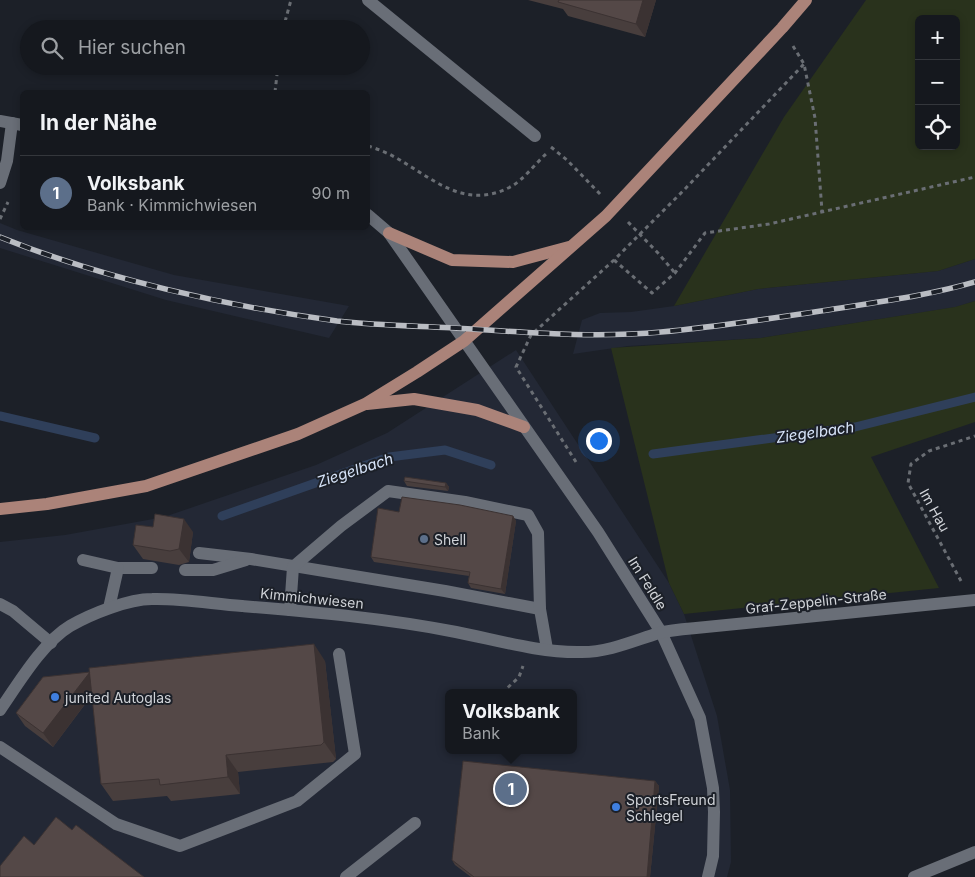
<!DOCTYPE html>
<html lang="de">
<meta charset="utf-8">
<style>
:root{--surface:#15181e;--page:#1e2127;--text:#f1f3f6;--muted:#9da0a4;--line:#34373c;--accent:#0b8043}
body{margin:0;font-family:Inter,sans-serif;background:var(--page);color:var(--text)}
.controls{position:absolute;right:15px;top:15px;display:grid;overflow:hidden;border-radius:8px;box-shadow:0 2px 8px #0003}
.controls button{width:45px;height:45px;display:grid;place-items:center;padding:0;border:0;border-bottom:1px solid var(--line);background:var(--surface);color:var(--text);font:25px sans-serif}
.you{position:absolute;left:598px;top:440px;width:18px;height:18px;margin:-12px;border:4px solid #fff;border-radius:50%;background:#1a73e8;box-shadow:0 0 0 8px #1a73e833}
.badge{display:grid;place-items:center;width:32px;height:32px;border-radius:50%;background:var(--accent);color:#fff;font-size:16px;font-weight:700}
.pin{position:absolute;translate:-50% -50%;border:2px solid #fff;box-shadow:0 1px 5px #0006}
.popup{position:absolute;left:445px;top:689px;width:132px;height:65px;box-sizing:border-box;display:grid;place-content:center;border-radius:8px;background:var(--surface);filter:drop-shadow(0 1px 4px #0005);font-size:16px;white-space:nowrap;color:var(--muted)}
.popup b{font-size:19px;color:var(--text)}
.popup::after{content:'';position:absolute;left:50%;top:100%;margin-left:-10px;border:10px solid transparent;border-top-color:var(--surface)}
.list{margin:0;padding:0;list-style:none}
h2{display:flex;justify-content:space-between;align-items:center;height:65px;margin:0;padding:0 20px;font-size:21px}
h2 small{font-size:16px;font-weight:400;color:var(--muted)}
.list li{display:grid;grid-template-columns:32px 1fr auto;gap:15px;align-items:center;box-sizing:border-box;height:75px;padding:0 20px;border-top:1px solid var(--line)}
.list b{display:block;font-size:19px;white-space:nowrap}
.list p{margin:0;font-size:16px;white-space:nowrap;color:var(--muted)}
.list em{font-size:16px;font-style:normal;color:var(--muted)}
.icon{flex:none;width:28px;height:28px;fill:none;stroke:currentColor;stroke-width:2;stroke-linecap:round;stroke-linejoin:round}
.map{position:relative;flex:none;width:975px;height:877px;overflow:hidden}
.search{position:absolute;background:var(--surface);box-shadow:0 2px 8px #0003;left:20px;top:20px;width:350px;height:55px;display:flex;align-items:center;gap:12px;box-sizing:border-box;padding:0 18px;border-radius:28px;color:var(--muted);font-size:19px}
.panel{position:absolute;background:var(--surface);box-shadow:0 2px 8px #0003;left:20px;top:90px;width:350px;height:140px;border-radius:8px}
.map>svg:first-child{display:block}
.built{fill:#232835;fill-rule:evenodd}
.green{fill:#29321c;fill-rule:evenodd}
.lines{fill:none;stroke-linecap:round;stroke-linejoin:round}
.stream{stroke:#2f3f5a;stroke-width:9}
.path{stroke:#6a6e74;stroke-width:3;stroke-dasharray:4 4;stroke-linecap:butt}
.minor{stroke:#696e77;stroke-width:12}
.major{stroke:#ab8379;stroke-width:12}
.rail-casing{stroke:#babdc3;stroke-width:5.5}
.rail{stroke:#1c2028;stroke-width:4;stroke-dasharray:11;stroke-linecap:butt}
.wall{fill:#483e3d}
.shaded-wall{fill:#3b3232}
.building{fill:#544847;stroke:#3b3232}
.service-dot{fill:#5c6f8a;stroke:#1c2028;stroke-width:2}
.shop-dot{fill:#3f7fe0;stroke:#1c2028;stroke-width:2}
.labels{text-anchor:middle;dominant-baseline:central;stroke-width:4;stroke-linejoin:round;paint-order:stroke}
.street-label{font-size:14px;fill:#d0d3d8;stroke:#1c2028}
.poi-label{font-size:14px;fill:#d0d3d8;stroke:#1c2028;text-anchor:start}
.water-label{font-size:15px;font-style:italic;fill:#d7e4f9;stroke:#1c2028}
</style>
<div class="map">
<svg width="975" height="877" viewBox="0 0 975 877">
<rect width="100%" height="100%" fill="#1c2028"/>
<g class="built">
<polygon points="0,223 17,230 174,275 349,306 329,338 166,300 0,248"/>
<polygon points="975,259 975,301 956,307 761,338 628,346 573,354 582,320 600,313 631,312 674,306 758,289 938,271"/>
<path d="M516,350L669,583L684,614L717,716L730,790L731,862L727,877H0V542L65,535L164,517L316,465L387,433ZM448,693H574V750H448Z"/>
</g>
<g class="green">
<path d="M866,0H975V259L938,271L758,289L674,306L784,117ZM919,19H956V146H919Z"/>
<polygon points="975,301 975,422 871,457 939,588 684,614 669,583 611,348 761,338 955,307"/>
</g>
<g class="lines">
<g class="stream">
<polyline points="0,416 95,438"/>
<polyline points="653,454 855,427 975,397"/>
<polyline points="222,516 389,457 445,450 491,465"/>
</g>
<g class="path">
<polyline points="283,29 291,0"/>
<polyline points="793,46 804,64 815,118 822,211"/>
<polyline points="275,92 278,66"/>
<path d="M368,146C375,148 382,151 389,154C430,175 463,213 512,186C524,179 535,164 546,154"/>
<polyline points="551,147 567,160 601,195"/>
<polyline points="0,219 8,202"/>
<polyline points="628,222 658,253 675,273"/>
<polyline points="614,260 652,293 675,273 705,233 769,224 975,177"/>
<polyline points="576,462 516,367 531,335 614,260 684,190 804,64"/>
<polyline points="961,581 908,483 911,464 929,451 975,436"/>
<polyline points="502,693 519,677 523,666"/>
</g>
<g class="minor">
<polyline points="368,0 535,136"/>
<polyline points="0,121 22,125"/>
<polyline points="0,183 7,161 12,123"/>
<polyline points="368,215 389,233 598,532 661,632 700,718 713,788 714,812 713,856 708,877"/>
<polyline points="199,553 251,559 445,591 540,609"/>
<polyline points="83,560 118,568 152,568"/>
<polyline points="185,570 213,570 246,560"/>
<polyline points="0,604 13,611 51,643"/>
<polyline points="109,608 118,568"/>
<polyline points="290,610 293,567 341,526 388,491 465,502 528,515 538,533 540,609 547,649"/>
<path d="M0,710C18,684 43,642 70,626C91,614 128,599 152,599C180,598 214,604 242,606C313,612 385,618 456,632C497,640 539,653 582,652C609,652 633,641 659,633C670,630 684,629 696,628L975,600"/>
<polyline points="0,747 116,824 180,846 297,801 355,754 339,654"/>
<polyline points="346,877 415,823"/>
<polyline points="914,877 975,852"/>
</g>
<g class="major">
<polyline points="389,233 452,260 513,262 569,247"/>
<polyline points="367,404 414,399 477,410 524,427"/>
<polyline points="0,509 47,504 146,486 298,434 365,404 417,372 464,341 606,216 782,28 806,0"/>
</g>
<g class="rail-casing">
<path id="rail" d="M0,237C104,279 226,306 337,321C382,326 427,326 472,329C535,333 598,338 661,332C717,327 773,318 828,310C877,302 927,296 975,282"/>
</g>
<use href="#rail" class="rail"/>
</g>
<g class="wall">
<polygon points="528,0 656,0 645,37 568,16 563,9"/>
<polygon points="404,481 446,483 449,487 448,491 407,486"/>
<polygon points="399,512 513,516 516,521 505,594 471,588 468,583 469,576 374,562 371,557"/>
<polygon points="193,532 189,562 179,565 143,559 133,545"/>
<polygon points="325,661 336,759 333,762 238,772 240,794 171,801 167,796 113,801 101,784 92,695 53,747 25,726 16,713 43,677"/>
<polygon points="655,781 659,786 650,877 471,877 455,865 452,860"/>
</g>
<g class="shaded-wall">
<polygon points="643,0 656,0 645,37 636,24"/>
<polygon points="446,483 449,487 448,491 445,487"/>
<polygon points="513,516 516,521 505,594 501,589"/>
<polygon points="184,519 193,532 189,562 179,549"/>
<polygon points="314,644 325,661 336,759 324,742"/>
<polygon points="90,672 99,685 53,747 43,733"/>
<polygon points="226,755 238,772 240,794 228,777"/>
<polygon points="655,781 659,786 650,877 647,877"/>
</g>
<g class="building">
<polygon points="559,0 643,0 636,24 558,2"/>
<polygon points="405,477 446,483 445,487 404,481"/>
<polygon points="402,497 460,505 513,516 501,589 468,583 470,572 371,557 378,508 399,512"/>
<polygon points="155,514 184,519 179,549 170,551 133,545 136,525 153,527"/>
<polygon points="314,644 324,742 321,745 226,755 228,777 160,785 159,779 101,784 89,668"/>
<polygon points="90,672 43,733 16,713 43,677"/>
<polygon points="463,761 655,781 647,877 474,877 452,860"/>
<polygon points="56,817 72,830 76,825 144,877 0,877 0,866 24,836 34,845"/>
</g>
<circle class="service-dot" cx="424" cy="539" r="5"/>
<g class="shop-dot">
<circle cx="55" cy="697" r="5"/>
<circle cx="616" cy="807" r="5"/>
</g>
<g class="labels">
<g class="street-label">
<text transform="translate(935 510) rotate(61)">Im Hau</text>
<text transform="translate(648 583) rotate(58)">Im Feldle</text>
<text transform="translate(312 598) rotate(6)">Kimmichwiesen</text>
<text transform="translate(816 601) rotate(-6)">Graf-Zeppelin-Straße</text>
</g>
<g class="poi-label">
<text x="434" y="539">Shell</text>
<text x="65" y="697">junited Autoglas</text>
<text x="626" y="799">SportsFreund<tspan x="626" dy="16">Schlegel</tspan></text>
</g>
<g class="water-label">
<text transform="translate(815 432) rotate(-8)">Ziegelbach</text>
<text transform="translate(355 470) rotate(-18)">Ziegelbach</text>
</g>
</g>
</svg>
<div class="controls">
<button>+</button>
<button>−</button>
<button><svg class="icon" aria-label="locate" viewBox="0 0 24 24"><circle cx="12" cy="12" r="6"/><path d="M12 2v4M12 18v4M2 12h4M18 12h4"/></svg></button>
</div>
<div class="you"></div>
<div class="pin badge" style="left:511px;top:789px;background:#5c6f8a">1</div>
<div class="popup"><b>Volksbank</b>Bank</div>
<div class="search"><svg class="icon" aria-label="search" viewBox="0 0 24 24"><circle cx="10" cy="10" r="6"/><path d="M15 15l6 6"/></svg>Hier suchen</div>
<section class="panel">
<h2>In der Nähe<small></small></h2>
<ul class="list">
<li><span class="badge" style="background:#5c6f8a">1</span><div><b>Volksbank</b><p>Bank · Kimmichwiesen</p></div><em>90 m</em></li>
</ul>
</section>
</div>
